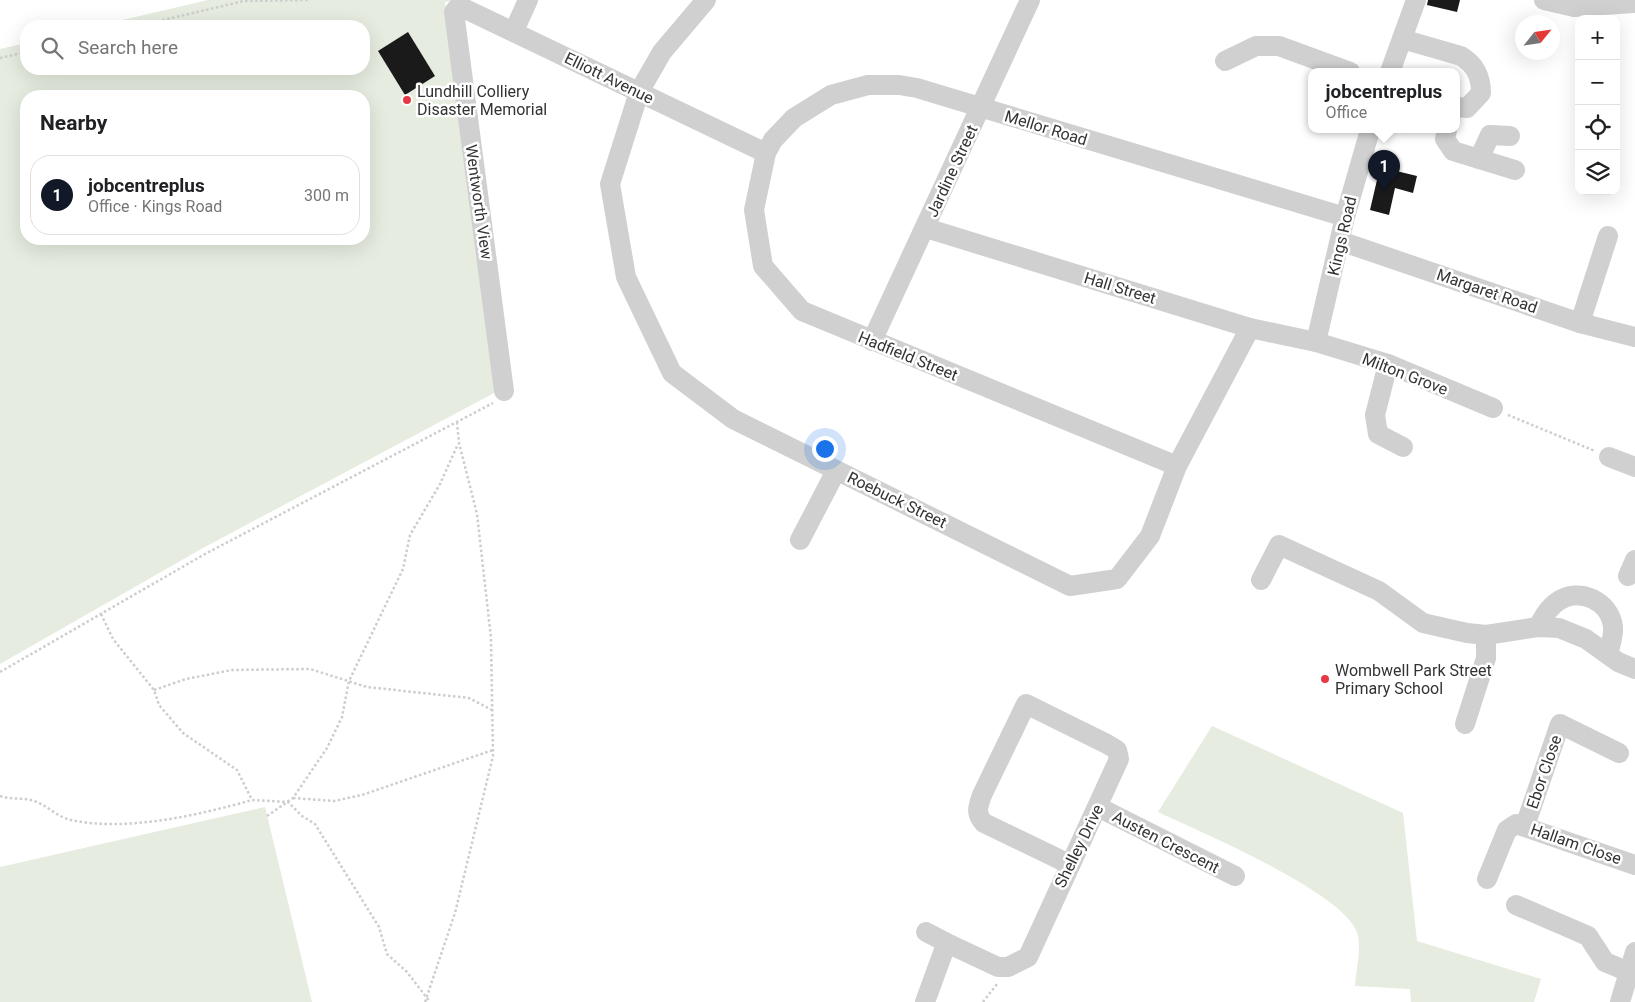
<!DOCTYPE html>
<meta charset="utf-8">
<style>
:root{--surface:#fff;--page:#f6f6f6;--text:#202124;--muted:#757577;--line:#e0e0e0;--accent:#111827}
body{margin:0;font-family:Roboto,sans-serif;background:var(--page);color:var(--text)}
.controls{position:absolute;right:15px;top:15px;display:grid;overflow:hidden;border-radius:10px;box-shadow:0 5px 20px #0002}
.controls button{width:45px;height:45px;display:grid;place-items:center;padding:0;border:0;border-bottom:1px solid var(--line);background:var(--surface);color:var(--text);font:25px sans-serif}
.compass{position:absolute;left:1515px;top:15px;width:45px;height:45px;border-radius:50%;background:var(--surface);box-shadow:0 5px 20px #0002;rotate:60deg}
.you{position:absolute;left:824px;top:448px;width:18px;height:18px;margin:-12px;border:4px solid #fff;border-radius:50%;background:#1a73e8;box-shadow:0 0 0 8px #1a73e833}
.badge{display:grid;place-items:center;width:32px;height:32px;border-radius:50%;background:var(--accent);color:#fff;font-size:16px;font-weight:700}
.pin{position:absolute;translate:-50% -41px;filter:drop-shadow(0 1px 2px #0008)}
.pin::after{content:'';position:absolute;top:26px;width:18px;height:15px;background:inherit;clip-path:polygon(0 0,100% 0,50% 100%)}
.popup{position:absolute;left:1308px;top:68px;width:152px;height:65px;box-sizing:border-box;display:grid;place-content:center;border-radius:10px;background:var(--surface);filter:drop-shadow(0 1px 4px #0005);font-size:16px;white-space:nowrap;color:var(--muted)}
.popup b{font-size:19px;color:var(--text)}
.popup::after{content:'';position:absolute;left:50%;top:100%;margin-left:-10px;border:10px solid transparent;border-top-color:var(--surface)}
.list{margin:0;padding:0;list-style:none}
h2{display:flex;justify-content:space-between;align-items:center;height:65px;margin:0;padding:0 20px;font-size:21px}
h2 small{font-size:16px;font-weight:400;color:var(--muted)}
.list li{display:grid;grid-template-columns:32px 1fr auto;gap:15px;align-items:center;box-sizing:border-box;height:80px;margin:0 10px 10px;padding:0 10px;border:1px solid var(--line);border-radius:20px}
.list b{display:block;font-size:19px;white-space:nowrap}
.list p{margin:0;font-size:16px;white-space:nowrap;color:var(--muted)}
.list em{font-size:16px;font-style:normal;color:var(--muted)}
.icon{flex:none;width:28px;height:28px;fill:none;stroke:currentColor;stroke-width:2;stroke-linecap:round;stroke-linejoin:round}
.map{position:relative;flex:none;width:1635px;height:1002px;overflow:hidden}
.search{position:absolute;background:var(--surface);box-shadow:0 5px 20px #0002;left:20px;top:20px;width:350px;height:55px;display:flex;align-items:center;gap:12px;box-sizing:border-box;padding:0 18px;border-radius:20px;color:var(--muted);font-size:19px}
.panel{position:absolute;background:var(--surface);box-shadow:0 5px 20px #0002;left:20px;top:90px;width:350px;height:155px;border-radius:20px}
.map>svg:first-child{display:block}
.green{fill:#e6ecdf;fill-rule:evenodd}
.building{fill:#1a1a1a}
.lines{fill:none;stroke-linecap:round;stroke-linejoin:round}
.path{stroke:#cdcdcd;stroke-width:2.5;stroke-dasharray:2.5 2.5;stroke-linecap:butt}
.minor{stroke:#d0d0d0;stroke-width:20}
.poi-dot{fill:#e63946;stroke:#fff;stroke-width:2}
.labels{text-anchor:middle;dominant-baseline:central;stroke-width:5;stroke-linejoin:round;paint-order:stroke}
.street-label{font-size:16px;fill:#333;stroke:#fff}
.poi-label{font-size:16px;fill:#333;stroke:#fff;text-anchor:start}
</style>
<div class="map">
<svg width="1635" height="1002" viewBox="0 0 1635 1002">
<rect width="100%" height="100%" fill="#fff"/>
<g class="green">
<path d="M208,0H461L445,2L496,392L203,548L0,664V49L26,43V69H364V26H97ZM26,96H364V239H26Z"/>
<path d="M1212,726L1403,813L1417,941L1541,979L1534,1002H1411L1410,989L1355,986C1356,971 1361,951 1358,936C1351,895 1198,831 1158,812Z"/>
<polygon points="265,807 312,1002 0,1002 0,867"/>
</g>
<g class="building">
<polygon points="1428,0 1460,0 1457,12 1427,5"/>
<polygon points="408,32 435,76 405,95 378,51"/>
<polygon points="1380,167 1417,176 1413,193 1395,188 1389,215 1370,210"/>
</g>
<g class="lines">
<g class="path">
<polyline points="138,26 244,1 308,0"/>
<polyline points="0,58 26,52"/>
<polyline points="1508,415 1595,451"/>
<polyline points="101,614 113,639 154,690 159,705 183,733 237,770 252,800 288,802 302,816 315,824 379,927 387,954 407,972 430,1002"/>
<polyline points="0,672 205,554 493,403"/>
<polyline points="154,690 186,679 232,670 310,669 367,687 469,698 492,710"/>
<path d="M0,796C11,800 23,797 34,801C47,805 57,817 71,820C126,832 199,815 252,800"/>
<polyline points="293,798 334,801 362,795 493,750"/>
<polyline points="267,816 293,798 327,748 342,717 349,681 403,569 410,535 440,484 458,444"/>
<polyline points="425,1002 455,913 493,756 491,638 477,514 459,443 457,423"/>
<polyline points="983,1002 997,984"/>
</g>
<g class="minor">
<polyline points="706,0 662,52 639,92 610,184 626,277 672,373 733,419 1070,586 1117,579 1150,536 1177,466 1250,328"/>
<polyline points="1544,0 1574,7 1635,3"/>
<polyline points="514,31 528,0"/>
<path d="M1402,39L1461,56C1476,65 1481,77 1481,93L1467,108L1456,107"/>
<polyline points="1225,61 1256,46 1279,46 1350,72"/>
<polyline points="1390,72 1416,0"/>
<polyline points="1447,130 1445,139 1453,151 1515,170"/>
<polyline points="1479,159 1490,135 1510,136"/>
<polyline points="926,228 1250,328 1316,342 1388,364 1493,408"/>
<polyline points="1340,241 1580,323 1635,337"/>
<polyline points="1580,323 1608,236"/>
<polyline points="872,341 1030,0"/>
<polyline points="1316,342 1345,217 1370,130"/>
<polyline points="1388,364 1375,415 1378,434 1403,447"/>
<polyline points="504,391 454,12 459,6 766,153"/>
<polyline points="1609,457 1635,467"/>
<polyline points="1177,466 802,311 763,266 754,210 766,153 773,140 794,118 831,95 868,85 899,85 917,88 1345,217"/>
<polyline points="800,540 836,471"/>
<polyline points="1628,576 1635,560"/>
<polyline points="1261,580 1279,545 1379,591 1423,623 1467,633 1486,635 1538,627 1559,628 1586,639 1618,662 1635,669"/>
<path d="M1538,627C1543,618 1548,608 1557,602C1579,586 1610,601 1613,627C1614,636 1610,646 1608,654"/>
<polyline points="1465,724 1486,658 1486,635"/>
<polyline points="1098,807 1235,876"/>
<polyline points="1525,826 1560,724 1619,753"/>
<polyline points="1487,879 1507,830 1516,824 1635,865"/>
<polyline points="1516,905 1588,936 1605,962 1629,972"/>
<polyline points="926,932 951,945"/>
<path d="M925,1002L944,950L951,945L998,967H1008L1028,957L1119,759L1117,750L1107,744L1026,704L982,795C978,807 975,813 984,823L1069,864"/>
<polyline points="1620,1002 1635,952"/>
</g>
</g>
<g class="poi-dot">
<circle cx="407" cy="100" r="5"/>
<circle cx="1325" cy="679" r="5"/>
</g>
<g class="labels">
<g class="street-label">
<text transform="translate(609 78) rotate(26)">Elliott Avenue</text>
<text transform="translate(1046 128) rotate(17)">Mellor Road</text>
<text transform="translate(952 171) rotate(-65)">Jardine Street</text>
<text transform="translate(479 202) rotate(82)">Wentworth View</text>
<text transform="translate(1342 236) rotate(-77)">Kings Road</text>
<text transform="translate(1120 288) rotate(17)">Hall Street</text>
<text transform="translate(1487 291) rotate(19)">Margaret Road</text>
<text transform="translate(908 356) rotate(22)">Hadfield Street</text>
<text transform="translate(1405 374) rotate(21)">Milton Grove</text>
<text transform="translate(897 500) rotate(26)">Roebuck Street</text>
<text transform="translate(1544 772) rotate(-71)">Ebor Close</text>
<text transform="translate(1166 842) rotate(27)">Austen Crescent</text>
<text transform="translate(1576 844) rotate(19)">Hallam Close</text>
<text transform="translate(1079 846) rotate(-64)">Shelley Drive</text>
</g>
<g class="poi-label">
<text x="417" y="91">Lundhill Colliery<tspan x="417" dy="18">Disaster Memorial</tspan></text>
<text x="1335" y="670">Wombwell Park Street<tspan x="1335" dy="18">Primary School</tspan></text>
</g>
</g>
</svg>
<div class="controls">
<button>+</button>
<button>−</button>
<button><svg class="icon" aria-label="locate" viewBox="0 0 24 24"><circle cx="12" cy="12" r="6"/><path d="M12 2v4M12 18v4M2 12h4M18 12h4"/></svg></button>
<button><svg class="icon" aria-label="layers" viewBox="0 0 24 24"><path d="M12 4l9 5-9 5-9-5zM3 14l9 5 9-5"/></svg></button>
</div>
<svg class="compass" viewBox="-18 -18 36 36"><path d="M0-13l5 13h-10z" fill="#e53935"/><path d="M0 13l5-13h-10z" fill="#757577"/></svg>
<div class="you"></div>
<div class="pin badge" style="left:1384px;top:191px">1</div>
<div class="popup"><b>jobcentreplus</b>Office</div>
<div class="search"><svg class="icon" aria-label="search" viewBox="0 0 24 24"><circle cx="10" cy="10" r="6"/><path d="M15 15l6 6"/></svg>Search here</div>
<section class="panel">
<h2>Nearby<small></small></h2>
<ul class="list">
<li><span class="badge">1</span><div><b>jobcentreplus</b><p>Office · Kings Road</p></div><em>300 m</em></li>
</ul>
</section>
</div>
